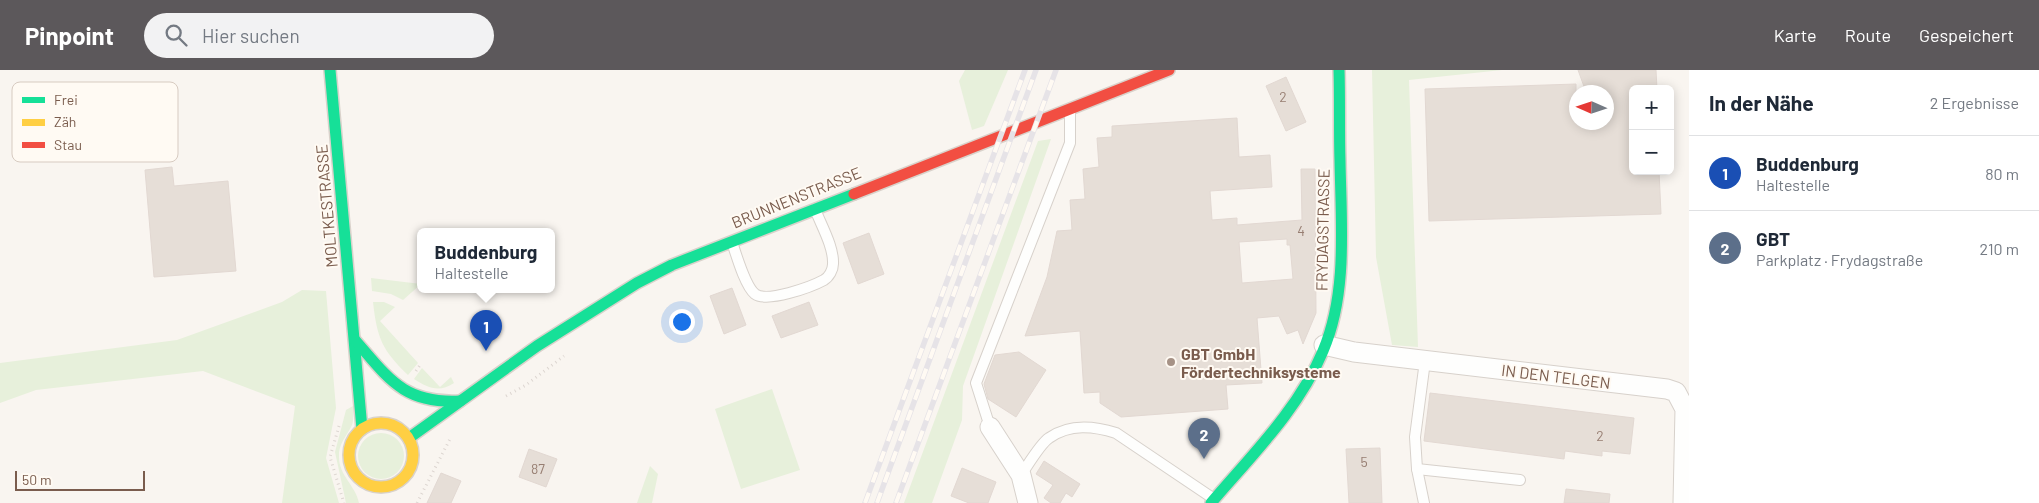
<!DOCTYPE html>
<html lang="de">
<meta charset="utf-8">
<style>
:root{--surface:#fff;--page:#f2f2f3;--text:#1f2937;--muted:#747a83;--line:#e0e1e3;--accent:#5c585b}
body{margin:0;font-family:Barlow,sans-serif;background:var(--page);color:var(--text)}
.controls{position:absolute;right:15px;top:15px;display:grid;overflow:hidden;border-radius:8px;box-shadow:0 2px 12px #0003}
.controls button{width:45px;height:45px;display:grid;place-items:center;padding:0;border:0;border-bottom:1px solid var(--line);background:var(--surface);color:var(--text);font:25px sans-serif}
.compass{position:absolute;left:1569px;top:15px;width:45px;height:45px;border-radius:50%;background:var(--surface);box-shadow:0 2px 12px #0003;rotate:273deg}
.scale{position:absolute;left:15px;bottom:12px;width:130px;box-sizing:border-box;padding-left:5px;border:2px solid #7a5c4d;border-top:0;font-size:14px;line-height:18px;white-space:nowrap;color:#7a5c4d;-webkit-text-stroke:4px #fffaf3;paint-order:stroke}
.you{position:absolute;left:681px;top:251px;width:18px;height:18px;margin:-12px;border:4px solid #fff;border-radius:50%;background:#1a73e8;box-shadow:0 0 0 8px #1a73e833}
.badge{display:grid;place-items:center;width:32px;height:32px;border-radius:50%;background:var(--accent);color:#fff;font-size:16px;font-weight:700}
.pin{position:absolute;translate:-50% -41px;filter:drop-shadow(0 1px 2px #0008)}
.pin::after{content:'';position:absolute;top:26px;width:18px;height:15px;background:inherit;clip-path:polygon(0 0,100% 0,50% 100%)}
.popup{position:absolute;left:417px;top:158px;width:138px;height:65px;box-sizing:border-box;display:grid;place-content:center;border-radius:8px;background:var(--surface);filter:drop-shadow(0 1px 4px #0005);font-size:16px;white-space:nowrap;color:var(--muted)}
.popup b{font-size:19px;color:var(--text)}
.popup::after{content:'';position:absolute;left:50%;top:100%;margin-left:-10px;border:10px solid transparent;border-top-color:var(--surface)}
.list{margin:0;padding:0;list-style:none}
h2{display:flex;justify-content:space-between;align-items:center;height:65px;margin:0;padding:0 20px;font-size:21px}
h2 small{font-size:16px;font-weight:400;color:var(--muted)}
.list li{display:grid;grid-template-columns:32px 1fr auto;gap:15px;align-items:center;box-sizing:border-box;height:75px;padding:0 20px;border-top:1px solid var(--line)}
.list b{display:block;font-size:19px;white-space:nowrap}
.list p{margin:0;font-size:16px;white-space:nowrap;color:var(--muted)}
.list em{font-size:16px;font-style:normal;color:var(--muted)}
.icon{flex:none;width:28px;height:28px;fill:none;stroke:currentColor;stroke-width:2;stroke-linecap:round;stroke-linejoin:round}
.map{position:relative;flex:none;width:1689px;height:433px;overflow:hidden}
header{display:flex;align-items:center;gap:30px;box-sizing:border-box;height:70px;padding:0 25px;background:var(--accent);color:#fff}
header strong{font-size:24px}
nav{display:flex;gap:28px;margin-inline-start:auto;font-size:18px}
.search{width:350px;height:45px;background:var(--page);display:flex;align-items:center;gap:12px;box-sizing:border-box;padding:0 18px;border-radius:28px;color:var(--muted);font-size:19px}
main{display:flex}
aside{flex:1;background:var(--surface)}
.map>svg:first-child{display:block}
.green{fill:#e7f0db}
.building{fill:#e6ded7;stroke:#e2d8d2;fill-rule:evenodd}
.lines{fill:none;stroke-linecap:round;stroke-linejoin:round}
.lane-casing{stroke:#d7d1cb;stroke-width:12}
.street-casing{stroke:#d7d1cb;stroke-width:21}
.fast-casing{stroke:#d9d2cb;stroke-width:14}
.slow-casing{stroke:#d9d2cb;stroke-width:14}
.jam-casing{stroke:#d9d2cb;stroke-width:14}
.path{stroke:#dcd5d0;stroke-width:3;stroke-dasharray:1 4;stroke-linecap:butt}
.lane{stroke:#fefefd;stroke-width:10}
.street{stroke:#fefefd;stroke-width:19}
.fast{stroke:#16e098;stroke-width:11}
.slow{stroke:#ffcf43;stroke-width:11}
.jam{stroke:#f24e42;stroke-width:11}
.rail-casing{stroke:#e6e3e7;stroke-width:5.5}
.rail{stroke:#fffaf3;stroke-width:4;stroke-dasharray:11;stroke-linecap:butt}
.poi-dot{fill:#a69286;stroke:#fffaf3;stroke-width:2}
.labels{text-anchor:middle;dominant-baseline:central;stroke-width:4;stroke-linejoin:round;paint-order:stroke}
.number-label{font-size:14px;fill:#977e72}
.street-label{font-size:16px;fill:#7a5c4d;stroke:#fffaf3}
.poi-label{font-size:16px;font-weight:bold;fill:#7a5c4d;stroke:#fffaf3;text-anchor:start}
.key{fill:#fffaf3;stroke:#d7cbc1;stroke-width:1}
.key-label{font-size:14px;fill:#7a5c4d}
</style>
<header>
<strong>Pinpoint</strong>
<div class="search"><svg class="icon" aria-label="search" viewBox="0 0 24 24"><circle cx="10" cy="10" r="6"/><path d="M15 15l6 6"/></svg>Hier suchen</div>
<nav><a>Karte</a><a>Route</a><a>Gespeichert</a></nav>
</header>
<main>
<div class="map">
<svg width="1689" height="433" viewBox="0 0 1689 433">
<rect width="100%" height="100%" fill="#f9f5f0"/>
<g class="green">
<polygon points="965,0 1008,0 984,56 972,60 959,11"/>
<polygon points="1372,0 1502,0 1409,10 1418,277 1392,275 1376,187"/>
<polygon points="1051,69 963,316 962,350 932,433 904,433 1038,71"/>
<polygon points="371,208 421,214 403,230 391,224 372,221"/>
<polygon points="302,220 326,221 336,338 326,388 339,433 282,433 295,336 203,301 36,320 0,333 0,293 177,270 282,232"/>
<path d="M373,232H384L395,237L380,251L418,293L408,305C382,280 377,268 373,232Z"/>
<path d="M422,298L440,317L451,307L454,313C439,323 428,318 414,309Z"/>
<polygon points="772,319 800,400 741,419 715,339"/>
<path d="M353,336C353,342 354,350 352,355C347,366 338,374 339,387C339,406 356,416 359,433H346L335,382L346,340Z"/>
<circle cx="381" cy="386" r="23"/>
<polygon points="650,396 658,404 652,433 637,433"/>
</g>
<g class="building">
<polygon points="1578,0 1656,0 1657,19 1633,19 1633,101 1659,101 1661,144 1429,151 1425,19 1576,14 1576,52 1606,52 1606,22 1586,22"/>
<polygon points="1286,7 1306,52 1286,61 1266,16"/>
<path d="M1237,48L1239,87L1270,85L1272,117L1210,121L1212,150L1237,148V155L1302,150L1301,99H1315L1316,243L1303,274L1298,260L1287,264L1279,246L1257,248L1262,313L1226,315L1228,339L1121,347L1100,333V322L1084,323L1080,261L1025,266L1047,207L1057,161L1072,160L1070,130L1085,129L1083,99L1099,97L1097,68L1112,67V56ZM1287,169V175H1290L1293,209L1242,213L1239,172Z"/>
<polygon points="172,97 174,116 228,111 236,201 154,207 145,100"/>
<polygon points="869,163 884,204 858,214 843,173"/>
<polygon points="732,218 746,255 724,264 710,226"/>
<polygon points="809,232 818,255 781,268 772,246"/>
<polygon points="1019,282 1046,300 1016,347 988,329 984,314 995,285"/>
<polygon points="1430,323 1634,348 1630,384 1602,381 1602,386 1565,381 1564,389 1424,371"/>
<polygon points="1380,378 1382,433 1349,433 1346,379"/>
<polygon points="529,379 557,389 546,417 519,407"/>
<polygon points="1044,391 1080,414 1072,427 1066,423 1060,433 1051,433 1044,428 1053,415 1036,404"/>
<polygon points="962,398 996,412 988,433 969,433 951,426"/>
<polygon points="441,403 461,411 451,433 427,433"/>
<polygon points="1566,419 1610,424 1609,433 1564,433"/>
</g>
<g class="lines">
<g class="lane-casing">
<g id="lane">
<path d="M732,172C736,184 745,216 755,224C767,233 811,217 824,210C829,207 833,200 833,194C834,177 821,155 815,139"/>
<polyline points="990,357 976,313 1070,73 1070,40"/>
<polyline points="1417,399 1520,410"/>
<path d="M1021,405C1028,395 1040,374 1049,368C1070,353 1094,356 1116,363L1214,429"/>
<polyline points="1424,433 1417,399 1415,367 1425,291"/>
</g>
</g>
<g class="street-casing">
<g id="street">
<polyline points="1324,275 1354,282 1667,319 1676,322 1685,339 1683,433"/>
<polyline points="990,357 1021,405 1028,433"/>
</g>
</g>
<g class="fast-casing">
<g id="fast">
<polyline points="330,0 362,359"/>
<path d="M355,270C389,309 404,334 460,331"/>
<polyline points="409,368 537,276 637,213 672,195 854,124"/>
<path d="M1211,433C1251,386 1299,339 1323,281C1348,223 1341,153 1340,91C1339,60 1340,30 1339,0"/>
</g>
</g>
<g class="slow-casing">
<circle id="slow" cx="381" cy="385" r="32"/>
</g>
<g class="jam-casing">
<polyline id="jam" points="854,124 1169,0"/>
</g>
<g class="path">
<polyline points="416,301 420,295"/>
<polyline points="506,326 526,315 564,286"/>
<polyline points="339,356 330,387 344,433"/>
<polyline points="417,433 451,367"/>
</g>
<use href="#lane" class="lane"/>
<use href="#street" class="street"/>
<use href="#fast" class="fast"/>
<use href="#slow" class="slow"/>
<use href="#jam" class="jam"/>
<g class="rail-casing">
<g id="rail">
<polyline points="865,433 1025,0"/>
<polyline points="877,433 1036,0"/>
<polyline points="896,433 1056,0"/>
</g>
</g>
<use href="#rail" class="rail"/>
</g>
<circle class="poi-dot" cx="1171" cy="292" r="5"/>
<g class="labels">
<g class="number-label">
<text x="1283" y="26">2</text>
<text x="1301" y="160">4</text>
<text x="1600" y="365">2</text>
<text x="1364" y="391">5</text>
<text x="538" y="398">87</text>
</g>
<g class="street-label">
<text transform="translate(796 127) rotate(-22)">BRUNNENSTRASSE</text>
<text transform="translate(326 136) rotate(-95)">MOLTKESTRASSE</text>
<text transform="translate(1322 160) rotate(-89)">FRYDAGSTRASSE</text>
<text transform="translate(1556 306) rotate(7)">IN DEN TELGEN</text>
</g>
<g class="poi-label">
<text x="1181" y="283">GBT GmbH<tspan x="1181" dy="18">Fördertechniksysteme</tspan></text>
</g>
</g>
<rect x="12" y="12" width="166" height="80" rx="8" class="key"/>
<rect x="22" y="27" width="23" height="6" fill="#16e098"/>
<rect x="22" y="49" width="23" height="7" fill="#ffcf43"/>
<rect x="22" y="72" width="23" height="6" fill="#f24e42"/>
<g class="key-label">
<text x="54" y="35">Frei</text>
<text x="54" y="57">Zäh</text>
<text x="54" y="80">Stau</text>
</g>
</svg>
<div class="controls">
<button>+</button>
<button>−</button>
</div>
<svg class="compass" viewBox="-18 -18 36 36"><path d="M0-13l5 13h-10z" fill="#e53935"/><path d="M0 13l5-13h-10z" fill="#747a83"/></svg>
<div class="scale">50 m</div>
<div class="you"></div>
<div class="pin badge" style="left:486px;top:281px;background:#1a4fb4">1</div>
<div class="popup"><b>Buddenburg</b>Haltestelle</div>
<div class="pin badge" style="left:1204px;top:389px;background:#5c6f8a">2</div>
</div>
<aside>
<h2>In der Nähe<small>2 Ergebnisse</small></h2>
<ul class="list">
<li><span class="badge" style="background:#1a4fb4">1</span><div><b>Buddenburg</b><p>Haltestelle</p></div><em>80 m</em></li>
<li><span class="badge" style="background:#5c6f8a">2</span><div><b>GBT</b><p>Parkplatz · Frydagstraße</p></div><em>210 m</em></li>
</ul>
</aside>
</main>
